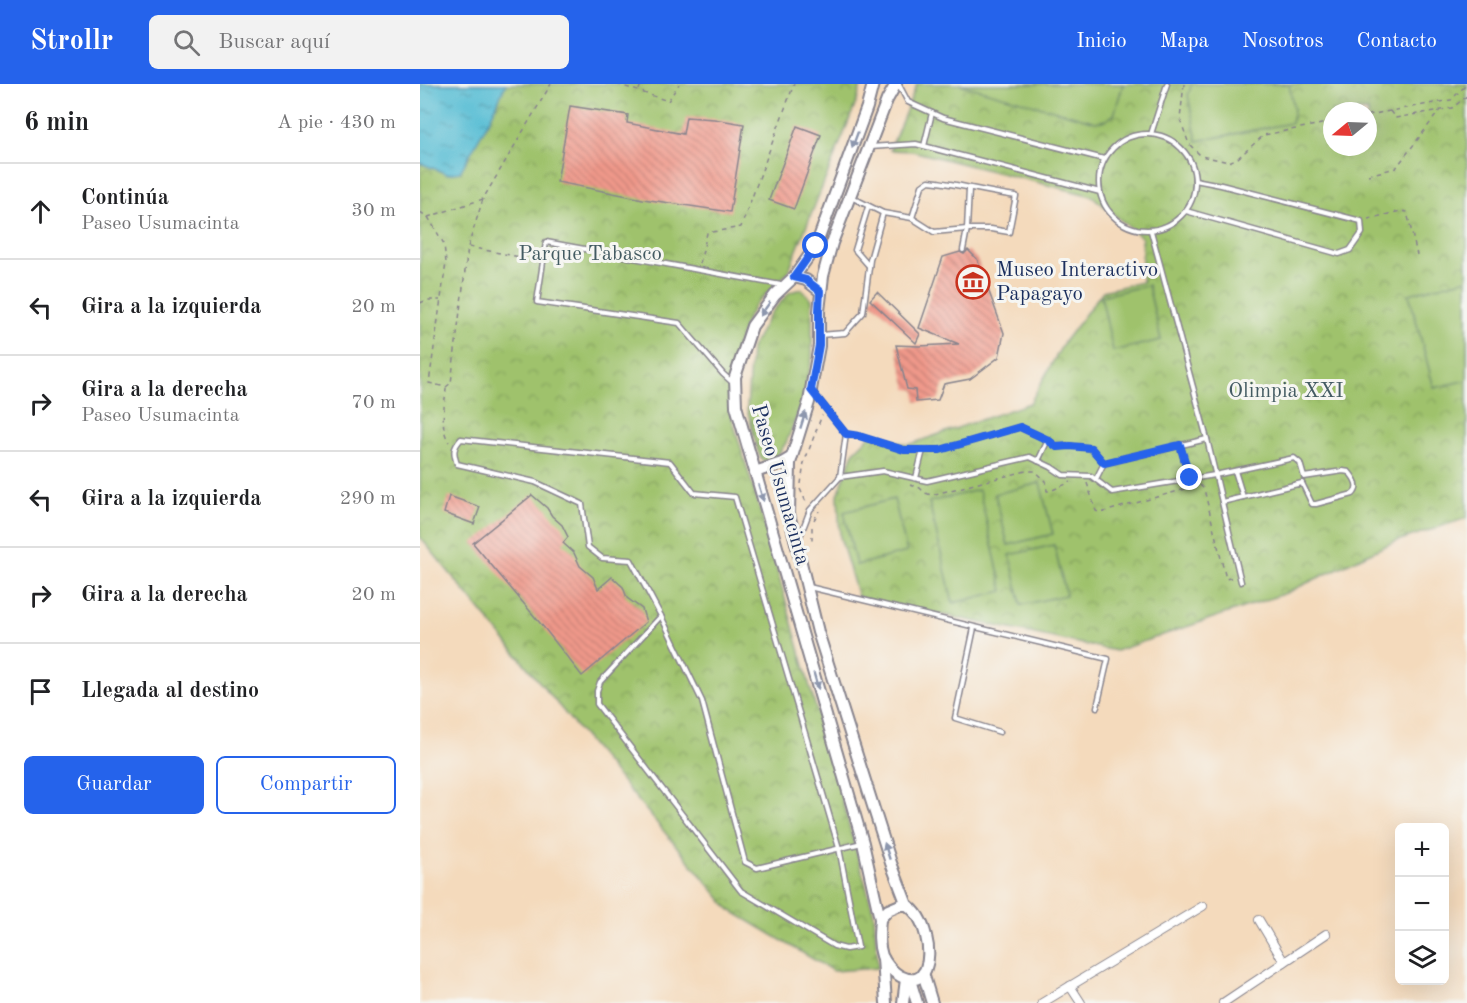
<!DOCTYPE html>
<html lang="es">
<meta charset="utf-8">
<style>
:root{--surface:#fff;--page:#f2f2f2;--text:#202124;--muted:#757577;--line:#e0e0e0;--accent:#2563eb}
body{margin:0;font-family:"Old Standard TT",serif;background:var(--page);color:var(--text)}
.controls{position:absolute;right:18px;bottom:18px;display:grid;overflow:hidden;border-radius:9px;box-shadow:0 6px 24px #0002}
.controls button{width:54px;height:54px;display:grid;place-items:center;padding:0;border:0;border-bottom:2px solid var(--line);background:var(--surface);color:var(--text);font:30px sans-serif}
.compass{position:absolute;left:903px;top:18px;width:54px;height:54px;border-radius:50%;background:var(--surface);box-shadow:0 6px 24px #0002;rotate:251deg}
.stop{position:absolute;width:18px;height:18px;margin:-14px;border:4px solid #2563eb;border-radius:50%;background:#fff}
.stop.end{background:#2563eb;border-color:#fff;box-shadow:0 2px 6px #0008}
.list{margin:0;padding:0;list-style:none}
h2{display:flex;justify-content:space-between;align-items:center;height:78px;margin:0;padding:0 24px;font-size:26px}
h2 small{font-size:20px;font-weight:400;color:var(--muted)}
.list li{display:grid;grid-template-columns:39px 1fr auto;gap:18px;align-items:center;box-sizing:border-box;height:96px;padding:0 24px;border-top:2px solid var(--line)}
.list b{display:block;font-size:22px;white-space:nowrap}
.list p{margin:0;font-size:20px;white-space:nowrap;color:var(--muted)}
.list em{font-size:20px;font-style:normal;color:var(--muted)}
.actions{display:flex;gap:12px;padding:18px 24px}
.actions a{flex:1;padding:14px 0;border:2px solid var(--accent);border-radius:9px;text-align:center;font-size:21px;color:var(--accent)}
.actions .main{background:var(--accent);color:#fff}
.icon{flex:none;width:33px;height:33px;fill:none;stroke:currentColor;stroke-width:2;stroke-linecap:round;stroke-linejoin:round}
.map{position:relative;flex:none;width:1047px;height:919px;overflow:hidden}
header{display:flex;align-items:center;gap:36px;box-sizing:border-box;height:84px;padding:0 30px;background:var(--accent);color:#fff}
header strong{font-size:28px}
nav{display:flex;gap:33px;margin-inline-start:auto;font-size:21px}
.search{width:420px;height:54px;background:var(--page);display:flex;align-items:center;gap:15px;box-sizing:border-box;padding:0 21px;border-radius:9px;color:var(--muted);font-size:22px}
main{display:flex}
aside{flex:1;background:var(--surface)}
.map>svg:first-child{display:block}
.grass{fill:url(#grass-tufts);stroke:#5d7865;stroke-width:1.5}
.park{fill:url(#park-crowns);stroke:#5d7865;stroke-width:1.5;fill-rule:evenodd}
.garden{fill:#9fc26c;stroke:#5d7865;stroke-width:1.5}
.water{fill:url(#water-ripples);stroke:#387699;stroke-width:1.5}
.building{fill:url(#building-back-hatch)}
.lines{fill:none;stroke-linecap:round;stroke-linejoin:round}
.lane-casing{stroke:#88848d;stroke-width:7}
.street-casing{stroke:#88848d;stroke-width:10}
.secondary-casing{stroke:#88848d;stroke-width:14}
.path{stroke:#88848d;stroke-width:1.5;stroke-dasharray:4.5 4.5;stroke-linecap:butt}
.lane{stroke:#fff;stroke-width:4}
.street{stroke:#fff;stroke-width:8}
.secondary{stroke:#fff;stroke-width:10}
.oneway{fill:#8d97ae}
.route{stroke:#2563eb;stroke-width:8}
.labels{text-anchor:middle;dominant-baseline:central;stroke-width:6;stroke-linejoin:round;paint-order:stroke}
.park-label{font-size:21px;fill:#435b62;stroke:#f6f6f2}
.poi-label{font-size:21px;fill:#1b2f5e;stroke:#f6f6f2;text-anchor:start}
.street-label{font-size:21px;fill:#1b2f5e;stroke:#f6f6f2}
</style>
<header>
<strong>Strollr</strong>
<div class="search"><svg class="icon" aria-label="search" viewBox="0 0 24 24"><circle cx="10" cy="10" r="6"/><path d="M15 15l6 6"/></svg>Buscar aquí</div>
<nav><a>Inicio</a><a>Mapa</a><a>Nosotros</a><a>Contacto</a></nav>
</header>
<main>
<aside>
<h2>6 min<small>A pie · 430 m</small></h2>
<ul class="list">
<li><svg class="icon" aria-label="ahead" viewBox="0 0 24 24"><path d="M12 20V5M6 11l6-6 6 6"/></svg><div><b>Continúa</b><p>Paseo Usumacinta</p></div><em>30 m</em></li>
<li><svg class="icon" aria-label="left" viewBox="0 0 24 24"><path d="M17 20v-9H6M10 6l-5 5 5 5"/></svg><div><b>Gira a la izquierda</b></div><em>20 m</em></li>
<li><svg class="icon" aria-label="right" viewBox="0 0 24 24"><path d="M7 20v-9h11M14 6l5 5-5 5"/></svg><div><b>Gira a la derecha</b><p>Paseo Usumacinta</p></div><em>70 m</em></li>
<li><svg class="icon" aria-label="left" viewBox="0 0 24 24"><path d="M17 20v-9H6M10 6l-5 5 5 5"/></svg><div><b>Gira a la izquierda</b></div><em>290 m</em></li>
<li><svg class="icon" aria-label="right" viewBox="0 0 24 24"><path d="M7 20v-9h11M14 6l5 5-5 5"/></svg><div><b>Gira a la derecha</b></div><em>20 m</em></li>
<li><svg class="icon" aria-label="arrive" viewBox="0 0 24 24"><path d="M6 21V4h12l-3 4 3 4H6"/></svg><div><b>Llegada al destino</b></div></li>
</ul>
<div class="actions"><a class="main">Guardar</a><a>Compartir</a></div>
</aside>
<div class="map">
<svg width="1047" height="919" viewBox="0 0 1047 919">
<defs>
<pattern id="grass-tufts" width="24" height="20" patternUnits="userSpaceOnUse" patternTransform="scale(1.5)"><rect width="24" height="20" fill="#9fc26c"/><path d="M3 7l-1-3M5 7V3M7 7l1-3M15 17l-1-3M17 17v-4M19 17l1-3" fill="none" stroke="#819e5c"/></pattern>
<pattern id="park-crowns" width="20" height="18" patternUnits="userSpaceOnUse" patternTransform="scale(1.5)"><rect width="20" height="18" fill="#9fc26c"/><path d="M2 6a3 3 0 1 1 6 0M12 15a3 3 0 1 1 6 0" fill="none" stroke="#819e5c"/></pattern>
<pattern id="water-ripples" width="26" height="14" patternUnits="userSpaceOnUse" patternTransform="scale(1.5)"><rect width="26" height="14" fill="#56bdd4"/><path d="M2 4q2-2 4 0t4 0M15 11q2-2 4 0t4 0" fill="none" stroke="#469aaf"/></pattern>
<pattern id="building-back-hatch" width="6" height="6" patternUnits="userSpaceOnUse" patternTransform="scale(1.5)"><rect width="6" height="6" fill="#f0998a"/><path d="M-1 5l2 2M0 0l6 6M5-1l2 2" fill="none" stroke="#c27d74"/></pattern>
</defs>
<rect width="100%" height="100%" fill="#f6f6f2"/>
<filter id="ink" filterUnits="userSpaceOnUse"><feTurbulence type="fractalNoise" baseFrequency=".0167" numOctaves="2"/><feDisplacementMap in="SourceGraphic" scale="12" xChannelSelector="R" yChannelSelector="G"/><feConvolveMatrix kernelMatrix="1 2 1 2 8 2 1 2 1" color-interpolation-filters="sRGB"/></filter>
<filter id="wash" filterUnits="userSpaceOnUse"><feTurbulence type="fractalNoise" baseFrequency=".008" numOctaves="4" result="noise"/><feDisplacementMap in="SourceGraphic" scale="24" xChannelSelector="R" yChannelSelector="G"/><feGaussianBlur stdDeviation="1.35" result="paint"/><feColorMatrix in="noise" values="0 0 0 0 0 0 0 0 0 0 0 0 0 0 0 0 0 1.4 0 .05"/><feComposite in="paint" operator="in"/></filter>
<g filter="url(#wash)">
<rect width="100%" height="100%" fill="#f4dabc"/>
<polygon class="grass" points="382,205 392,216 392,274 383,318 366,359 357,372 343,377 338,368 327,325 331,264 350,230 370,208"/>
<g class="park">
<polygon points="0,0 441,0 438,14 368,188 335,221 325,239 315,268 309,293 312,334 342,433 454,830 458,884 413,887 310,826 163,651 0,453"/>
<path d="M497,0H1047V434L971,459L866,509L696,567L438,513L420,453L418,411L433,369L452,350L488,361L610,319L644,258L683,207L722,198V154L672,112L492,67L470,66ZM912,27H948V63H912Z"/>
</g>
<g class="garden">
<polygon points="539,0 703,0 694,31 686,36 676,38"/>
<polygon points="772,0 869,0 874,25 871,39 777,57 768,11"/>
<polygon points="1047,195 1047,296 1014,304 989,210"/>
<polygon points="728,201 741,256 693,267 681,212"/>
<polygon points="620,399 633,450 588,461 575,410"/>
<polygon points="559,406 583,507 533,519 509,418"/>
<polygon points="474,415 487,468 436,481 424,428"/>
<polygon points="634,461 646,511 601,521 590,471"/>
</g>
<polygon class="water" points="0,0 86,0 71,33 40,88 27,90 0,79"/>
<g id="blocks">
<g class="building">
<polygon points="150,22 208,31 207,39 263,50 266,33 294,35 324,40 310,128 223,115 137,98"/>
<polygon points="377,42 401,51 374,125 349,116"/>
<polygon points="548,166 557,175 584,249 579,273 550,295 524,300 518,316 496,318 495,306 487,305 476,261 499,262 539,260 499,244 523,173 540,168 544,170"/>
<polygon points="457,208 500,250 496,259 450,216"/>
<polygon points="112,411 127,424 132,432 142,441 148,453 143,459 154,469 160,482 173,493 178,505 192,493 203,503 207,514 222,525 226,538 162,592 125,545 53,459"/>
<polygon points="29,412 60,423 54,440 24,429"/>
</g>
</g>
</g>
<g filter="url(#ink)">
<use href="#blocks" fill-opacity="0" stroke="#88848d" stroke-width="1.5"/>
<g class="lines">
<g class="lane-casing">
<g id="lane">
<polyline points="479,1 488,18 523,34 684,75"/>
<circle cx="727" cy="98" r="48"/>
<polyline points="731,50 747,0"/>
<polyline points="504,62 512,29"/>
<polyline points="450,63 496,60 680,108"/>
<path d="M509,97C538,100 566,108 596,112L589,148L571,145H547L514,148L492,134L502,102Z"/>
<polyline points="431,113 463,129 492,134"/>
<polyline points="448,123 435,166 449,182"/>
<polyline points="766,127 919,170 930,166 942,149 941,137 801,101 775,96"/>
<polyline points="731,147 787,355 821,498"/>
<polyline points="543,166 547,145 549,105"/>
<polyline points="400,251 425,249 443,229 450,176 463,129"/>
<polyline points="313,299 303,290 259,239 117,218 126,158 361,201"/>
<polyline points="426,350 439,352 484,366 520,366 600,343 628,356 637,363 650,362 671,364 684,379 787,355"/>
<path d="M41,355L250,378L274,409L315,413L419,764L438,863L426,865L414,862L321,807L177,620V607L180,598L241,532L211,476L182,474L168,463L162,420L115,398L37,380C33,368 33,364 41,355Z"/>
<polyline points="760,361 769,394"/>
<polyline points="618,377 628,356"/>
<polyline points="815,387 823,413"/>
<path d="M420,393L463,387L507,397L610,373L631,383L643,391L671,392L692,408L795,391L874,374L880,379L884,393L923,387L929,388C935,395 940,403 933,410L896,420H892L882,399L802,418"/>
<polyline points="496,394 503,366"/>
<polyline points="676,395 684,379"/>
<polyline points="379,455 390,426 420,393 426,350 393,308"/>
<polyline points="389,503 688,575 677,623"/>
<polyline points="241,532 282,617 325,778 337,784 442,759"/>
<polyline points="554,544 535,634 580,648"/>
</g>
</g>
<g class="street-casing">
<g id="street">
<polyline points="839,836 864,878"/>
<polyline points="650,902 661,919"/>
<polyline points="622,919 783,822"/>
<polyline points="803,919 906,850"/>
</g>
</g>
<g class="secondary-casing">
<g id="secondary">
<polyline points="453,0 447,23 396,162 374,193 355,211 332,242 315,293 316,322 443,759 460,835"/>
<polyline points="476,0 467,16 412,159 403,192 399,227 399,262 393,294 389,318 370,379 369,430 398,548 471,779 487,821"/>
<polyline points="374,193 386,196 400,207"/>
<polyline points="335,388 362,379 372,373"/>
<path d="M480,821H487C498,828 503,840 506,852C511,872 509,906 480,892C473,888 466,880 462,872C458,860 459,848 460,835L468,826Z"/>
<polyline points="463,874 466,919"/>
<polyline points="503,889 512,919"/>
<polyline points="490,896 497,919"/>
<polyline points="483,919 486,895"/>
</g>
</g>
<g class="path">
<polyline points="197,0 248,17 259,0"/>
<polyline points="764,0 760,35 769,60 781,72 809,78 818,74 844,51 912,38"/>
<polyline points="219,6 221,0"/>
<polyline points="970,27 975,34 1032,24 1047,12"/>
<polyline points="948,31 1031,16 1047,0"/>
<polyline points="948,91 976,84 1020,26"/>
<polyline points="0,128 8,133 63,115 131,0"/>
<polyline points="8,133 24,160 26,179 9,299 26,303 31,299 48,163 63,115"/>
<polyline points="948,135 981,127 987,128 997,171"/>
<polyline points="49,163 115,176"/>
<polyline points="280,179 287,149 321,143 374,0"/>
<polyline points="0,219 7,216 20,216"/>
<path d="M26,304C25,321 19,343 29,358"/>
<polyline points="667,399 676,427 680,429 776,402"/>
<polyline points="381,400 384,379 402,331"/>
<polyline points="490,401 500,404 505,409 511,411 606,387 615,387 626,397 627,407 630,407 651,398"/>
<polyline points="780,401 784,405 806,495 814,493"/>
<polyline points="380,405 387,420"/>
<polyline points="394,436 399,427"/>
<polyline points="392,443 392,460"/>
</g>
<use href="#lane" class="lane"/>
<use href="#street" class="street"/>
<use href="#secondary" class="secondary"/>
</g>
<defs><path id="oneway-solid" d="M-6-.8H1V-3.2L6.5 0L1 3.2V.8H-6Z" transform="scale(1.5)"/></defs>
<g class="oneway">
<use href="#oneway-solid" transform="translate(435 56) rotate(110)"/>
<use href="#oneway-solid" transform="translate(345 225) rotate(126)"/>
<use href="#oneway-solid" transform="translate(383 336) rotate(-72)"/>
<use href="#oneway-solid" transform="translate(341 409) rotate(73)"/>
<use href="#oneway-solid" transform="translate(396 597) rotate(74)"/>
<use href="#oneway-solid" transform="translate(467 767) rotate(-108)"/>
</g>
</g>
<g class="lines" filter="url(#ink)">
<polyline class="route" points="396,162 374,193 386,196 400,207 399,227 399,261 391,306 426,350 439,352 484,366 520,366 600,343 628,356 637,363 650,362 671,364 684,379 760,361 770,394"/>
</g>
<defs>
<g id="museum-ring" transform="scale(1.725)"><circle r="9.5" fill="#f6f6f2" stroke="#c8321e" stroke-width="1.5"/><path d="M0-6L6-3V-2H-6V-3ZM-5-1h2V3h-2ZM-1-1h2V3h-2ZM3-1h2V3H3ZM-6 4H6V6H-6Z" fill="#c8321e"/></g>
</defs>
<g fill-rule="evenodd">
<use href="#museum-ring" x="553" y="198"/>
</g>
<g class="labels">
<g class="park-label">
<text x="170" y="170">Parque Tabasco</text>
<text x="866" y="307">Olimpia XXI</text>
</g>
<g class="poi-label">
<text x="576" y="186">Museo Interactivo<tspan x="576" dy="24">Papagayo</tspan></text>
</g>
<g class="street-label">
<text transform="translate(360 401) rotate(74)">Paseo Usumacinta</text>
</g>
</g>
</svg>
<div class="controls">
<button>+</button>
<button>−</button>
<button><svg class="icon" aria-label="layers" viewBox="0 0 24 24"><path d="M12 4l9 5-9 5-9-5zM3 14l9 5 9-5"/></svg></button>
</div>
<svg class="compass" viewBox="-18 -18 36 36"><path d="M0-13l5 13h-10z" fill="#e53935"/><path d="M0 13l5-13h-10z" fill="#757577"/></svg>
<div class="stop" style="left:396px;top:162px"></div>
<div class="stop end" style="left:770px;top:394px"></div>
</div>
</main>
